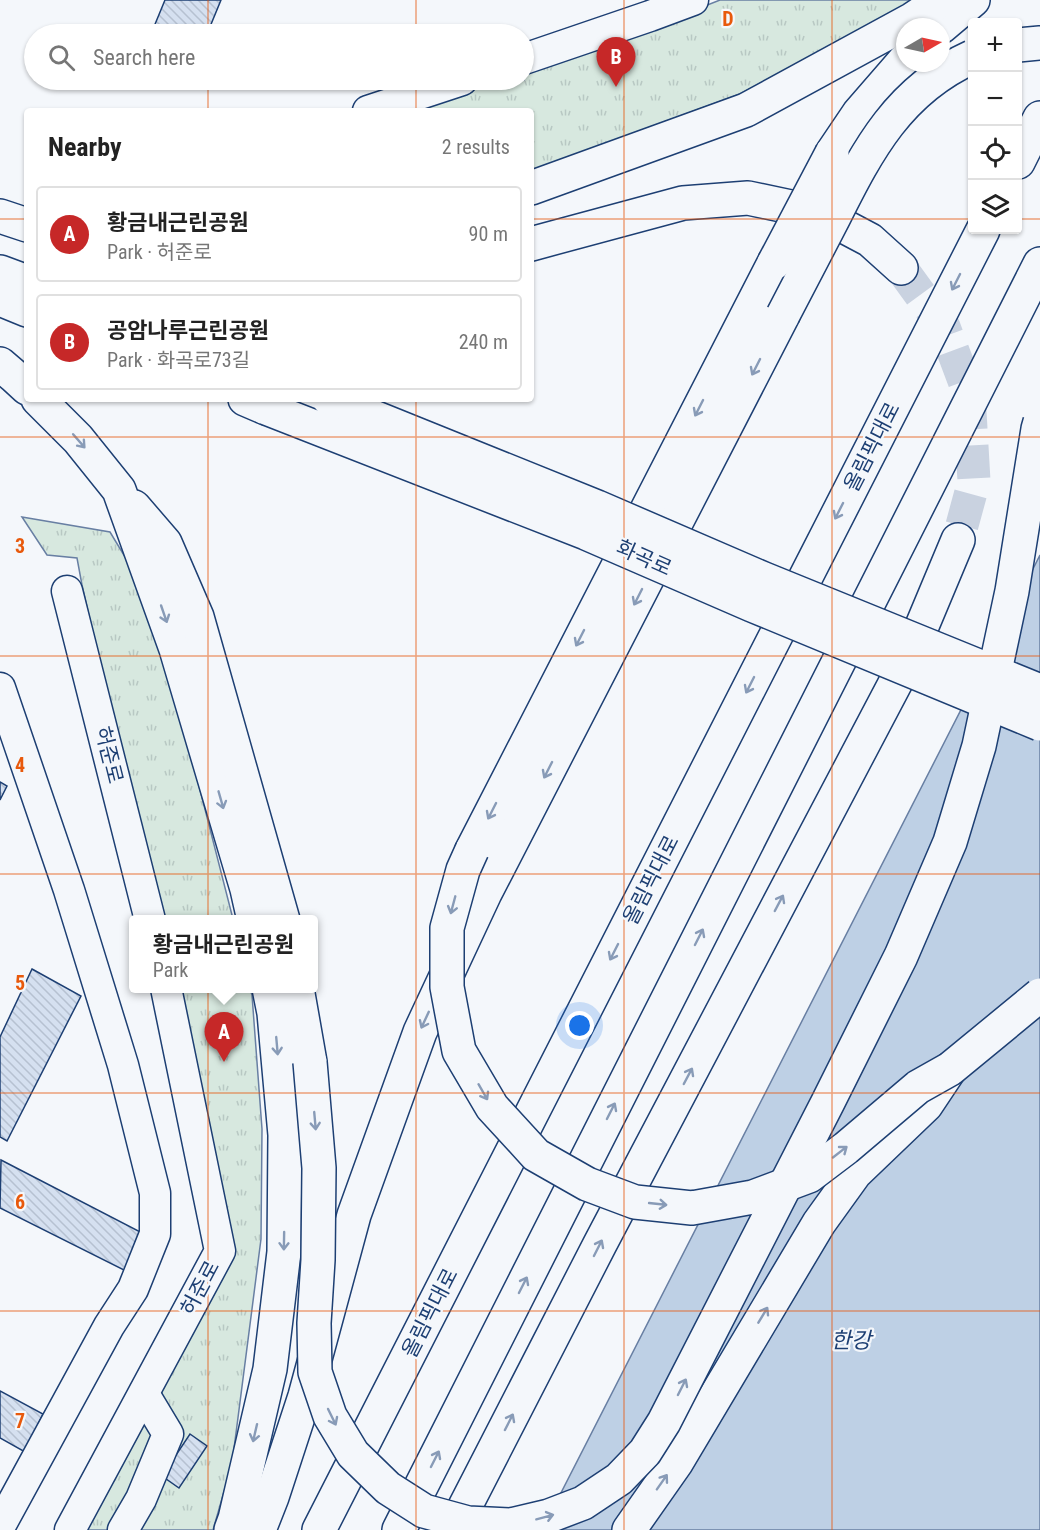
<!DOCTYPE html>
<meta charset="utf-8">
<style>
:root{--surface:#fff;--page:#f6f6f6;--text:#222;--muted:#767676;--line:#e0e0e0;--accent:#c62828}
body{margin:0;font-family:"Roboto Condensed","Noto Sans KR",sans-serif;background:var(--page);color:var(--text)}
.controls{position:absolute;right:18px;top:18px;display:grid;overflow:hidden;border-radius:6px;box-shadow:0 2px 4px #0004}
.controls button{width:54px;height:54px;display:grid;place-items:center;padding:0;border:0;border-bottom:2px solid var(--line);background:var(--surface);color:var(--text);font:30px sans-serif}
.compass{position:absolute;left:896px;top:18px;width:54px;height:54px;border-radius:50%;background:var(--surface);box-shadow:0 2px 4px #0004;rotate:81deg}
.you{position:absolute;left:580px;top:1026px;width:21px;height:21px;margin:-15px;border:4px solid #fff;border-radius:50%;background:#1a73e8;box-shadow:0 0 0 9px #1a73e833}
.badge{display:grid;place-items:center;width:39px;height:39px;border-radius:50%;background:var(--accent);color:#fff;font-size:20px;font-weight:700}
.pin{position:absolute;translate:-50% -50px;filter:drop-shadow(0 2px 3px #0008)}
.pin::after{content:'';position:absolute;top:32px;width:21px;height:18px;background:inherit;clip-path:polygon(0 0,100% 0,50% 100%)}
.popup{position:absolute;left:129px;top:915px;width:189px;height:78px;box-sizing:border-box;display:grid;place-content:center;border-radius:6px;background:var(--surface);filter:drop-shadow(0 2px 4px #0005);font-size:20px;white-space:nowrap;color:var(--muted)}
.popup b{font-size:22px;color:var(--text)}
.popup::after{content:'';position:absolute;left:50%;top:100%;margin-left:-12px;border:12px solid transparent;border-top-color:var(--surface)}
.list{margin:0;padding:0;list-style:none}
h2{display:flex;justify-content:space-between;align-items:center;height:78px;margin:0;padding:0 24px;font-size:26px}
h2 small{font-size:20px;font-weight:400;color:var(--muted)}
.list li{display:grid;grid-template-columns:39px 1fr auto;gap:18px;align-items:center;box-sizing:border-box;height:96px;margin:0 12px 12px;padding:0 12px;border:2px solid var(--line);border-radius:6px}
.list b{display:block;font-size:22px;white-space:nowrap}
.list p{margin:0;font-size:20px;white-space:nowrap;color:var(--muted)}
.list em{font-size:20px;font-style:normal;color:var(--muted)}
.icon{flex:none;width:33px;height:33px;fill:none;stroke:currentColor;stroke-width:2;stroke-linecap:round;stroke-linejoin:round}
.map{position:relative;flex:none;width:1040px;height:1530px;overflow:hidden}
.search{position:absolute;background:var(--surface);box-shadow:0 2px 4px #0004;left:24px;top:24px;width:510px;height:66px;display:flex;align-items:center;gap:15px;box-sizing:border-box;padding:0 21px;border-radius:33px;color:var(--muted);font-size:22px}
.panel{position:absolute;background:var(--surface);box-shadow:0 2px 4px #0004;left:24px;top:108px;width:510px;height:294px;border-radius:6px}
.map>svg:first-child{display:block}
.park{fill:url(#park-tufts);stroke:#687fa3;stroke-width:1.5}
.water{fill:#bed0e5;stroke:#687fa3;stroke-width:1.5}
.building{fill:url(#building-back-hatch);stroke:#1d3f73;stroke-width:1.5}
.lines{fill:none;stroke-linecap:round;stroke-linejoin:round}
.highway-tunnel{stroke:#c9d2e0;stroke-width:33;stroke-dasharray:33 16;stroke-linecap:butt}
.minor-casing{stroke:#1d3f73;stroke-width:33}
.major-casing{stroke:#1d3f73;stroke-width:36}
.highway-casing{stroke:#1d3f73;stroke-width:36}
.minor{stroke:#f4f7fb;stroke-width:30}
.major{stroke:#f4f7fb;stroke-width:33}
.highway{stroke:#f4f7fb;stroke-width:33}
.major-bridge-casing{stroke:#1d3f73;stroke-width:36;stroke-linecap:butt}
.highway-bridge-casing{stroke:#1d3f73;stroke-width:36;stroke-linecap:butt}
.major-bridge{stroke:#f4f7fb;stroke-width:33}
.highway-bridge{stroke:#f4f7fb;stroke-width:33}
.oneway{stroke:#889bb7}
.grid{fill:none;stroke:#e8590c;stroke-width:1.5;stroke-opacity:0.55}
.labels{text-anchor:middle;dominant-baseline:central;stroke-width:4.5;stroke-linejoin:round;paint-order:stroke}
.street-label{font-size:21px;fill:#1d3f73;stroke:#f4f7fb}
.water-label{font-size:22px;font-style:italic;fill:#1d3f73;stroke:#f4f7fb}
.grid-label{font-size:20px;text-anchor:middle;font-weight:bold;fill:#e8590c;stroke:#f4f7fb;stroke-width:4.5;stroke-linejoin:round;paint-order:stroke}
</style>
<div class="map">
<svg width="1040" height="1530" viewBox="0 0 1040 1530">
<defs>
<pattern id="park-tufts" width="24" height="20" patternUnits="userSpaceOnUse" patternTransform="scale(1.5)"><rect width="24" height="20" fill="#d7e8df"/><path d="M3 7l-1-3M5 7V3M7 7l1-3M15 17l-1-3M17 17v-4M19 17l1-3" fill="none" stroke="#b8c8c3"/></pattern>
<pattern id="building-back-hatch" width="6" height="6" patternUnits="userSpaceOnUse" patternTransform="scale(1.5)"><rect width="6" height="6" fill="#d5e0f0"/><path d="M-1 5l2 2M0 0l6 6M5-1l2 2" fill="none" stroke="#b6c1d1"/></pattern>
</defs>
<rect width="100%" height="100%" fill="#f4f7fb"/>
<g class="park">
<polygon points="720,0 918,0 740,94 531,171 531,111 407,111 499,80 524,80 524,71 654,26"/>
<polygon points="22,517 110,532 139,580 173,684 233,919 158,919 82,585 77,558 47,555"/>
<polygon points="174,989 250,989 252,995 262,1129 261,1239 232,1464 213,1530 81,1530 233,1245"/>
</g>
<polygon class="water" points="1040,555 1040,1530 542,1530"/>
<g class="building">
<polygon points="165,0 221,0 207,34 151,34"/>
<polygon points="0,782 7,786 0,800"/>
<polygon points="32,969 81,996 7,1141 0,1137 0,1037"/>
<polygon points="1,1160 152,1238 134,1275 0,1208"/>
<polygon points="0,1391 43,1414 25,1452 0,1438"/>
<polygon points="190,1434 207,1446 179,1488 162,1476"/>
</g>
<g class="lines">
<polyline class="highway-tunnel" points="901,268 944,327 969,394 974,481 958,540"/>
<g class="minor-casing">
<g id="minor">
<polyline points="524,59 650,16 693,0"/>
<polyline points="368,111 462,80"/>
<polyline points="67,591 150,920"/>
<polyline points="0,688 69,890 123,1065 155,1193 155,1234 133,1289 109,1326 0,1526"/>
<polyline points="70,1530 220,1251 166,988"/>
<polyline points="123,1530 141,1499 168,1434 144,1394"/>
</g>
</g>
<g class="major-casing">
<g id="major">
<polyline points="0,272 27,282"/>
<polyline points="0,299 27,310"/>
<polyline points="245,399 266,408"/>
</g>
</g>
<g class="highway-casing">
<g id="highway">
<polyline points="941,27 973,0"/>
<polyline points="1018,45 1040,43"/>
<polyline points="832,153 859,113 905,60"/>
<polyline points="1018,162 1040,118"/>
<polyline points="531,188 746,110 913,19 941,0"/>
<polyline points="0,216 27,225"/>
<polyline points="531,244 683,203 748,198 819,213 870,240 901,268"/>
<polyline points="0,364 14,376 27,388"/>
<polyline points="38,399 78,439 119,490 176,649 247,889 254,920"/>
<polyline points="134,507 165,543 197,617 283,920"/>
<polyline points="472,850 774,263"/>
<polyline points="297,988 310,1062"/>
<polyline points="231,1530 235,1519 270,1369 284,1252 285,1135 274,1013 269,988"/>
<polyline points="259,1530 272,1497 305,1396 354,1215 420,1032 485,893 783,315"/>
<polyline points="319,1530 983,230"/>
<polyline points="399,1530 1040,264"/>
<polyline points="453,1530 600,1244 909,657 958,540"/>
<polyline points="629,1530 676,1463 819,1223 855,1173 926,1105 950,1069"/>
</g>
</g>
<use href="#minor" class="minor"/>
<use href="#major" class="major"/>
<use href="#highway" class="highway"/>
<g class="major-bridge-casing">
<g id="major-bridge">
<polyline points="329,399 597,507 764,579 1040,691"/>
<polyline points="266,408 586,533 752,605 1040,724"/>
</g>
</g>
<g class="highway-bridge-casing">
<g id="highway-bridge">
<polyline points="774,263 832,153"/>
<path d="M783,315C800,283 817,250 834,217C868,149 899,90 972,57"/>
<polyline points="472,850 463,870 447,928 447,987 459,1051 492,1107 536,1155 587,1184 635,1202 692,1208 753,1197 809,1176 846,1148 918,1087 950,1069 1040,995"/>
<polyline points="310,1062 319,1168 318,1260 314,1323 315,1372 330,1416 353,1454 388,1488 424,1511 468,1523 511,1525 549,1516 583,1503 619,1479 645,1452 664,1422 828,1102 901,956 950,842 979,746 1012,591 1038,429 1040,422"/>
</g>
</g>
<use href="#major-bridge" class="major-bridge"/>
<use href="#highway-bridge" class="highway-bridge"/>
</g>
<defs><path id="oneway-shaft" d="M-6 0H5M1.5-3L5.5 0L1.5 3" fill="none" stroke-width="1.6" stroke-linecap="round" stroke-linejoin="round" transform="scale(1.5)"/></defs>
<g class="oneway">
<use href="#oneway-shaft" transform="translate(956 282) rotate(117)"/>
<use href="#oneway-shaft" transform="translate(756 367) rotate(117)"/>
<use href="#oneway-shaft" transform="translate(699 408) rotate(117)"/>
<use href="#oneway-shaft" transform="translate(79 441) rotate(49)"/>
<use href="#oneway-shaft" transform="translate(839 511) rotate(117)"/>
<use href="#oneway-shaft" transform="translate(638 597) rotate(117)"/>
<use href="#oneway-shaft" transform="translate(164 614) rotate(71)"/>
<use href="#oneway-shaft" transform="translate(580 638) rotate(117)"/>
<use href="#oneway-shaft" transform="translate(750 685) rotate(117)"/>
<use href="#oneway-shaft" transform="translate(548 770) rotate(117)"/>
<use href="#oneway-shaft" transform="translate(221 800) rotate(74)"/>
<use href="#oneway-shaft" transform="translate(492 811) rotate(117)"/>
<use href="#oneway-shaft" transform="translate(779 903) rotate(-62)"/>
<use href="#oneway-shaft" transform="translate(453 905) rotate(105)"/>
<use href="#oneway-shaft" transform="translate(699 937) rotate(-63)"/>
<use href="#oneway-shaft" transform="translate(614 952) rotate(117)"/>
<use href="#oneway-shaft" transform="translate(425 1020) rotate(115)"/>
<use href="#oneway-shaft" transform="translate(277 1046) rotate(85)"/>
<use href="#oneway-shaft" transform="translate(688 1076) rotate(-62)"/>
<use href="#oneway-shaft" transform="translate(483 1092) rotate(60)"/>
<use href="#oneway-shaft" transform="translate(611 1111) rotate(-63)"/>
<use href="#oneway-shaft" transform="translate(315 1121) rotate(85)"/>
<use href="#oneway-shaft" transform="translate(840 1152) rotate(-38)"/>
<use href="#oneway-shaft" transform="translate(658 1204) rotate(6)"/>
<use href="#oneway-shaft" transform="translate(284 1241) rotate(91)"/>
<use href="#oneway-shaft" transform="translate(598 1248) rotate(-63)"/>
<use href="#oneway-shaft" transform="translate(523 1285) rotate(-63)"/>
<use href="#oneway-shaft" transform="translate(763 1315) rotate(-59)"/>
<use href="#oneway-shaft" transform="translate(682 1387) rotate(-63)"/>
<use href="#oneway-shaft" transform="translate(332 1417) rotate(64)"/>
<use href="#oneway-shaft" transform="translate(509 1422) rotate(-63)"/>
<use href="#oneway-shaft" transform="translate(255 1433) rotate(103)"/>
<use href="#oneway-shaft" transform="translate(435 1459) rotate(-63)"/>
<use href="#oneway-shaft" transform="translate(662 1482) rotate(-55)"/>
<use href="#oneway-shaft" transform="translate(545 1517) rotate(-15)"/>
</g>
<path class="grid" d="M208,0V34M416,0V34M624,0V1530M832,0V1530M208,80V111M416,80V111M0,219H27M531,219H972M1018,219H1040M208,399V1530M416,399V1530M0,437H1040M0,656H1040M0,874H1040M0,1093H1040M0,1311H1040"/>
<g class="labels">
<g class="street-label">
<text transform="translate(872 447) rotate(-63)">올림픽대로</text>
<text transform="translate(644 558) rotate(24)">화곡로</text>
<text transform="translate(109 755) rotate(76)">허준로</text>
<text transform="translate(651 880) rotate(-63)">올림픽대로</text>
<text transform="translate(200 1288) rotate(-62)">허준로</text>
<text transform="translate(430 1313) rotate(-63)">올림픽대로</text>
</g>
<g class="water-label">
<text x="851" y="1340">한강</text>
</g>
</g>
<g class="grid-label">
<text x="728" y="26">D</text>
<text x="20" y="553">3</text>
<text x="20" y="772">4</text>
<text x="20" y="990">5</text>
<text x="20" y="1209">6</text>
<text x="20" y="1428">7</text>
</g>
</svg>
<div class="controls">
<button>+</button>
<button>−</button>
<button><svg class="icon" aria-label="locate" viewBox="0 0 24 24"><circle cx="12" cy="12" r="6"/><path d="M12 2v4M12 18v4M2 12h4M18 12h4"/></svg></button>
<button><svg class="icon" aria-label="layers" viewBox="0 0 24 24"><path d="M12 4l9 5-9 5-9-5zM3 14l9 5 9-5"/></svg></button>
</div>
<svg class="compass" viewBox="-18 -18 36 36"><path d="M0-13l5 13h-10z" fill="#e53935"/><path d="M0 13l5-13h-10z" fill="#767676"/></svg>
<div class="you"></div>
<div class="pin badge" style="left:224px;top:1062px">A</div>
<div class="popup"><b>황금내근린공원</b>Park</div>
<div class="pin badge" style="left:616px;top:87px">B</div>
<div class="search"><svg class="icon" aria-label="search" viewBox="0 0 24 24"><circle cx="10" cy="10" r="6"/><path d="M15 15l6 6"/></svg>Search here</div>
<section class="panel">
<h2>Nearby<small>2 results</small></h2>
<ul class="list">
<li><span class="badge">A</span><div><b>황금내근린공원</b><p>Park · 허준로</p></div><em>90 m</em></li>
<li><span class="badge">B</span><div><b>공암나루근린공원</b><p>Park · 화곡로73길</p></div><em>240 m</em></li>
</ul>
</section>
</div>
